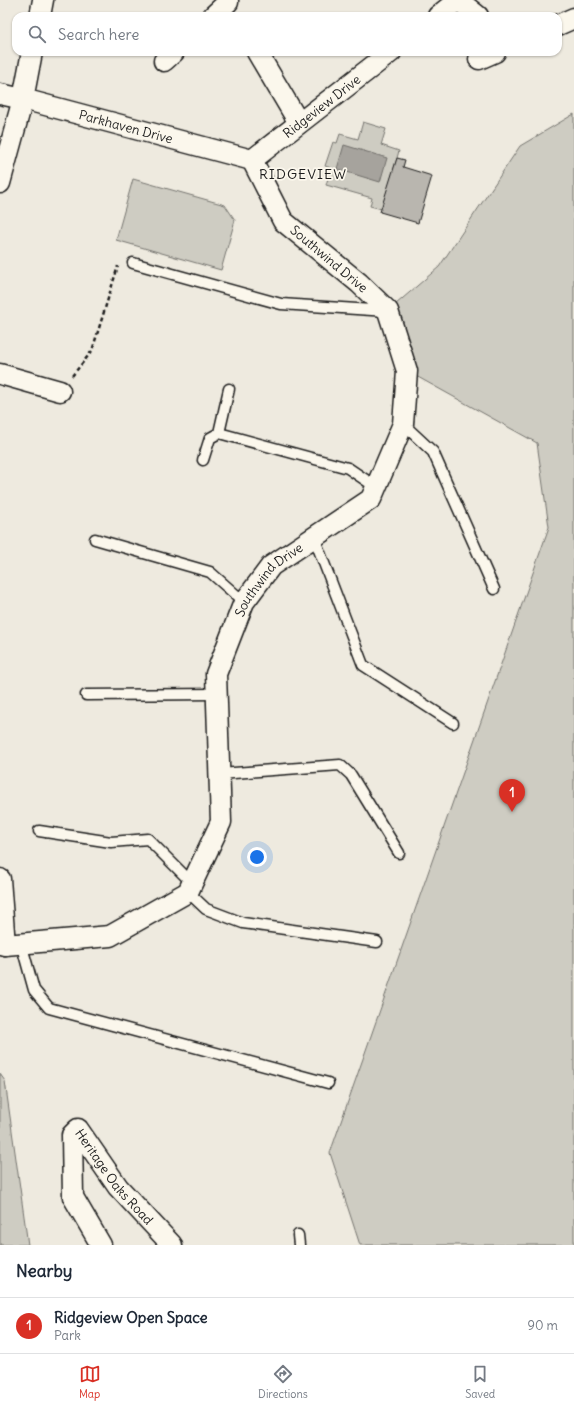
<!DOCTYPE html>
<style>
:root{--surface:#fff;--page:#f2f2f3;--text:#1f2937;--muted:#747a83;--line:#e0e1e3;--accent:#d93025}
body{margin:0;font-family:Delius,sans-serif;background:var(--page);color:var(--text)}
.you{position:absolute;left:257px;top:857px;width:14px;height:14px;margin:-10px;border:3px solid #fff;border-radius:50%;background:#1a73e8;box-shadow:0 0 0 6px #1a73e833}
.badge{display:grid;place-items:center;width:26px;height:26px;border-radius:50%;background:var(--accent);color:#fff;font-size:13px;font-weight:700}
.pin{position:absolute;translate:-50% -33px;filter:drop-shadow(0 1px 2px #0008)}
.pin::after{content:'';position:absolute;top:21px;width:14px;height:12px;background:inherit;clip-path:polygon(0 0,100% 0,50% 100%)}
.list{margin:0;padding:0;list-style:none}
h2{display:flex;justify-content:space-between;align-items:center;height:52px;margin:0;padding:0 16px;font-size:17px}
h2 small{font-size:13px;font-weight:400;color:var(--muted)}
.list li{display:grid;grid-template-columns:26px 1fr auto;gap:12px;align-items:center;box-sizing:border-box;height:56px;padding:0 16px;border-top:1px solid var(--line)}
.list b{display:block;font-size:15px;white-space:nowrap}
.list p{margin:0;font-size:13px;white-space:nowrap;color:var(--muted)}
.list em{font-size:13px;font-style:normal;color:var(--muted)}
.icon{flex:none;width:22px;height:22px;fill:none;stroke:currentColor;stroke-width:2;stroke-linecap:round;stroke-linejoin:round}
.map{position:relative;flex:none;width:574px;height:1245px;overflow:hidden}
.search{position:absolute;background:var(--surface);box-shadow:0 1px 3px #0004;left:12px;right:12px;top:12px;height:44px;display:flex;align-items:center;gap:10px;box-sizing:border-box;padding:0 14px;border-radius:12px;color:var(--muted);font-size:15px}
.sheet{height:108px;background:var(--surface)}
nav{display:flex;justify-content:space-around;align-items:center;box-sizing:border-box;height:56px;border-top:1px solid var(--line);background:var(--surface);font-size:11px;color:var(--muted)}
nav a{display:grid;justify-items:center;gap:2px}
nav .on{color:var(--accent)}
.map>svg:first-child{display:block}
.green{fill:#ceccc2;stroke:#75746f}
.water{fill:#a6a39d;stroke:#6f6d69}
.building{fill:#b9b6af;stroke:#1c1c1c}
.lines{fill:none;stroke-linecap:round;stroke-linejoin:round}
.service-casing{stroke:#1c1c1c;stroke-width:13}
.minor-casing{stroke:#1c1c1c;stroke-width:23}
.path{stroke:#1c1c1c;stroke-width:2.5;stroke-dasharray:4 3;stroke-linecap:butt}
.service{stroke:#fbf7ec;stroke-width:10}
.minor{stroke:#fbf7ec;stroke-width:20}
.labels{text-anchor:middle;dominant-baseline:central;stroke-width:3.5;stroke-linejoin:round;paint-order:stroke}
.street-label{font-size:13px;fill:#1c1c1c;stroke:#fbf7ec}
.neighbourhood-label{font-size:14px;letter-spacing:1px;fill:#1c1c1c;stroke:#fbf7ec}
</style>
<div class="map">
<svg width="574" height="1245" viewBox="0 0 574 1245">
<rect width="100%" height="100%" fill="#eeeadf"/>
<filter id="ink" filterUnits="userSpaceOnUse"><feTurbulence type="fractalNoise" baseFrequency=".025" numOctaves="2"/><feDisplacementMap in="SourceGraphic" scale="8" xChannelSelector="R" yChannelSelector="G"/><feConvolveMatrix kernelMatrix="1 2 1 2 8 2 1 2 1" color-interpolation-filters="sRGB"/></filter>
<g filter="url(#ink)">
<g class="green">
<polygon points="574,114 574,1245 360,1245 330,1153 549,527 537,443 407,371 388,311 439,267 520,146"/>
<polygon points="363,122 386,129 381,145 399,151 382,209 370,206 372,198 326,185 331,168 325,166 333,142 337,143 340,134 358,139"/>
<polygon points="133,179 225,205 235,220 221,270 116,240"/>
<polygon points="0,1074 5,1081 28,1245 0,1245"/>
</g>
<polygon class="water" points="344,145 387,158 380,182 337,169"/>
<polygon class="building" points="397,158 405,160 403,167 432,176 418,223 380,212"/>
<g class="lines">
<g class="service-casing">
<g id="service">
<polyline points="133,263 281,304 387,311"/>
<polyline points="403,424 433,452 494,589"/>
<polyline points="219,433 348,468 376,487"/>
<polyline points="203,460 210,438 219,433 229,389"/>
<polyline points="314,537 363,665 453,723"/>
<polyline points="95,539 210,572 244,602"/>
<polyline points="86,695 217,694"/>
<polyline points="220,774 340,765 351,775 399,853"/>
<polyline points="39,831 111,842 148,839 192,883"/>
<polyline points="188,892 206,909 243,923 377,942"/>
<polyline points="21,943 34,990 49,1008 328,1083"/>
<polyline points="298,1235 299,1245"/>
</g>
</g>
<g class="minor-casing">
<g id="minor">
<polyline points="458,0 478,16"/>
<polyline points="40,16 43,0"/>
<polyline points="213,16 228,2 228,0"/>
<polyline points="438,16 458,0"/>
<polyline points="558,25 574,18"/>
<polyline points="257,52 299,123"/>
<polyline points="479,59 495,52"/>
<polyline points="164,61 174,52"/>
<path id="s1" d="M0,94L23,99L252,160"/>
<path id="s2" d="M252,160L391,52"/>
<polyline points="0,183 23,99 32,52"/>
<polyline points="0,374 60,391"/>
<polyline points="0,879 5,945"/>
<path id="s3" d="M0,944L5,945L110,936L188,892L221,822L216,674L244,602L271,566L371,499L403,424L407,371L388,311L359,283L283,221L252,160"/>
<path id="s4" d="M101,1245L73,1197L72,1135L78,1129L118,1187L172,1245"/>
</g>
</g>
<polyline class="path" points="72,376 92,351 118,266"/>
<use href="#service" class="service"/>
<use href="#minor" class="minor"/>
</g>
</g>
<g class="labels">
<g class="street-label">
<text stroke="none"><textPath href="#s2" startOffset="88">Ridgeview Drive</textPath></text>
<text stroke="none"><textPath href="#s1" startOffset="130">Parkhaven Drive</textPath></text>
<text transform="translate(329 259) rotate(40)">Southwind Drive</text>
<text stroke="none"><textPath href="#s3" startOffset="536">Southwind Drive</textPath></text>
<text stroke="none"><textPath href="#s4" startOffset="186">Heritage Oaks Road</textPath></text>
</g>
<g class="neighbourhood-label">
<text x="303" y="174">RIDGEVIEW</text>
</g>
</g>
</svg>
<div class="you"></div>
<div class="pin badge" style="left:512px;top:812px">1</div>
<div class="search"><svg class="icon" aria-label="search" viewBox="0 0 24 24"><circle cx="10" cy="10" r="6"/><path d="M15 15l6 6"/></svg>Search here</div>
</div>
<section class="sheet">
<h2>Nearby<small></small></h2>
<ul class="list">
<li><span class="badge">1</span><div><b>Ridgeview Open Space</b><p>Park</p></div><em>90 m</em></li>
</ul>
</section>
<nav>
<a class="on"><svg class="icon" aria-label="map" viewBox="0 0 24 24"><path d="M3 6l6-2 6 2 6-2v14l-6 2-6-2-6 2zM9 4v14M15 6v14"/></svg>Map</a>
<a><svg class="icon" aria-label="directions" viewBox="0 0 24 24"><path d="M12 3l9 9-9 9-9-9zM9 14v-3h6M13 9l2 2-2 2"/></svg>Directions</a>
<a><svg class="icon" aria-label="saved" viewBox="0 0 24 24"><path d="M7 4h10v16l-5-4-5 4z"/></svg>Saved</a>
</nav>
